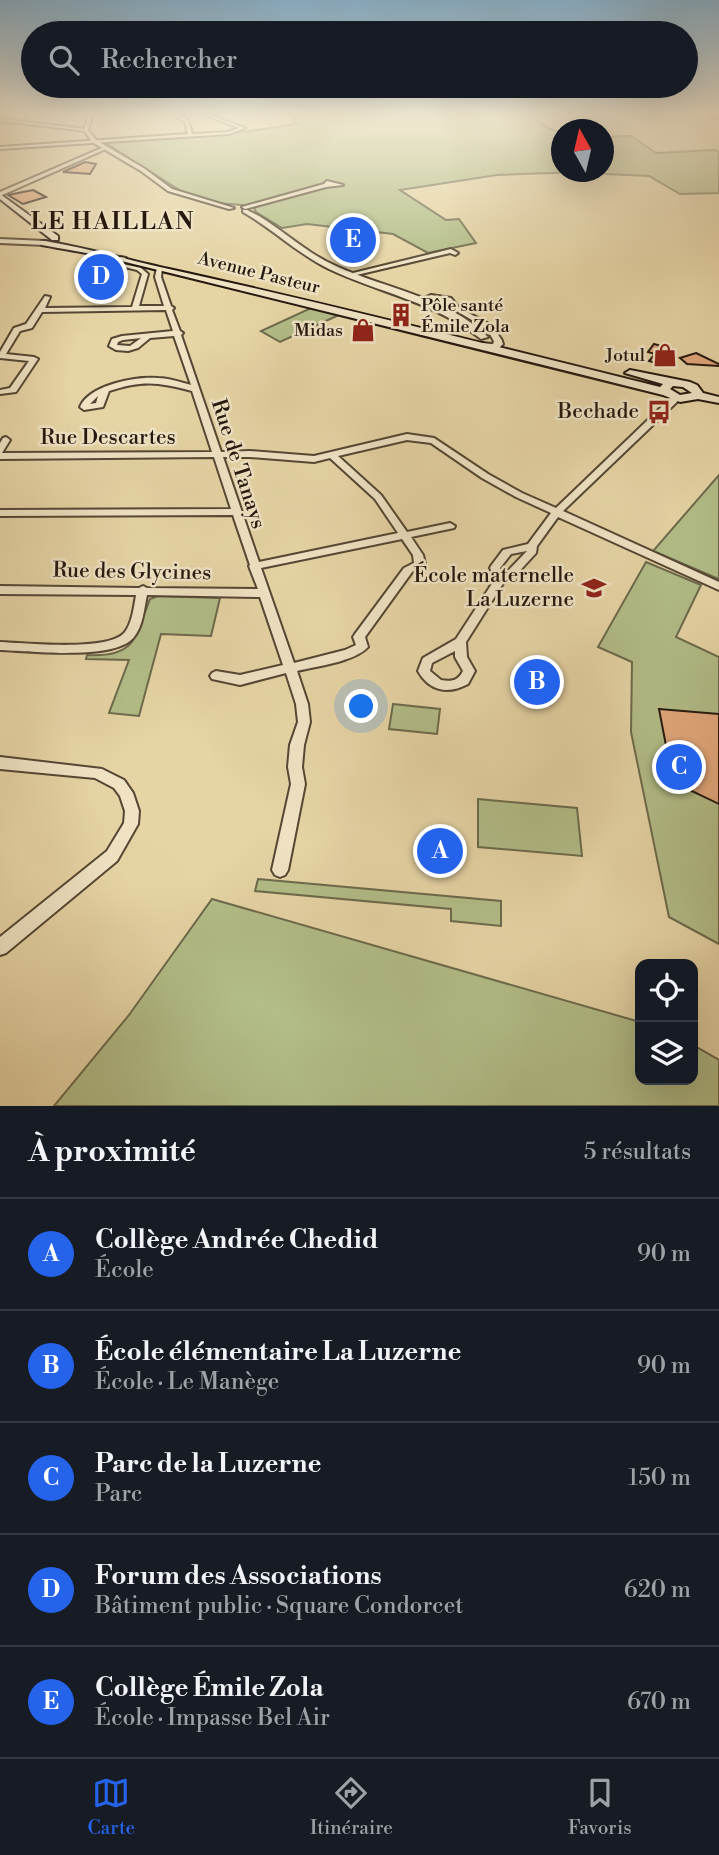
<!DOCTYPE html>
<html lang="fr">
<meta charset="utf-8">
<style>
:root{--surface:#171b24;--page:#20242c;--text:#f1f3f6;--muted:#9ea1a6;--line:#363941;--accent:#2563eb}
body{margin:0;font-family:"Libre Bodoni",serif;background:var(--page);color:var(--text)}
.controls{position:absolute;right:21px;bottom:21px;display:grid;overflow:hidden;border-radius:14px;box-shadow:0 7px 28px #0002}
.controls button{width:63px;height:63px;display:grid;place-items:center;padding:0;border:0;border-bottom:2px solid var(--line);background:var(--surface);color:var(--text);font:35px sans-serif}
.compass{position:absolute;left:551px;top:119px;width:63px;height:63px;border-radius:50%;background:var(--surface);box-shadow:0 7px 28px #0002;rotate:352deg}
.you{position:absolute;left:362px;top:707px;width:24px;height:24px;margin:-18px;border:5px solid #fff;border-radius:50%;background:#1a73e8;box-shadow:0 0 0 10px #1a73e833}
.badge{display:grid;place-items:center;width:46px;height:46px;border-radius:50%;background:var(--accent);color:#fff;font-size:23px;font-weight:700}
.pin{position:absolute;translate:-50% -50%;border:4px solid #fff;box-shadow:0 2px 7px #0006}
.list{margin:0;padding:0;list-style:none}
h2{display:flex;justify-content:space-between;align-items:center;height:91px;margin:0;padding:0 28px;font-size:30px}
h2 small{font-size:23px;font-weight:400;color:var(--muted)}
.list li{display:grid;grid-template-columns:46px 1fr auto;gap:21px;align-items:center;box-sizing:border-box;height:112px;padding:0 28px;border-top:2px solid var(--line)}
.list b{display:block;font-size:26px;white-space:nowrap}
.list p{margin:0;font-size:23px;white-space:nowrap;color:var(--muted)}
.list em{font-size:23px;font-style:normal;color:var(--muted)}
.icon{flex:none;width:38px;height:38px;fill:none;stroke:currentColor;stroke-width:2;stroke-linecap:round;stroke-linejoin:round}
.map{position:relative;flex:none;width:719px;height:1106px;overflow:hidden}
.search{position:absolute;background:var(--surface);box-shadow:0 7px 28px #0002;left:21px;right:21px;top:21px;height:77px;display:flex;align-items:center;gap:18px;box-sizing:border-box;padding:0 24px;border-radius:38px;color:var(--muted);font-size:26px}
.sheet{height:651px;background:var(--surface)}
nav{display:flex;justify-content:space-around;align-items:center;box-sizing:border-box;height:98px;border-top:2px solid var(--line);background:var(--surface);font-size:19px;color:var(--muted)}
nav a{display:grid;justify-items:center;gap:4px}
nav .on{color:var(--accent)}
.map>svg:first-child{display:block}
.green{fill:#b2bd88;stroke:#6c6a4c;stroke-width:2}
.building{fill:#e2a87c;stroke:#25180f;stroke-width:2}
.lines{fill:none;stroke-linecap:round;stroke-linejoin:round}
.minor-casing{stroke:#554734;stroke-width:4}
.tertiary-casing{stroke:#554734;stroke-width:4}
.secondary-casing{stroke:#25180f;stroke-width:4}
.minor{fill:#efe3c4;fill-rule:evenodd}
.tertiary{fill:#efe3c4;fill-rule:evenodd}
.secondary{fill:#efe3c4;fill-rule:evenodd}
.labels{text-anchor:middle;dominant-baseline:central;stroke-width:5;stroke-linejoin:round;paint-order:stroke}
.far-street-label{font-size:18px;fill:#25180f;stroke:#efe3c4}
.far-poi-label{font-size:18px;fill:#25180f;stroke:#efe3c4;text-anchor:end}
.poi-label{font-size:21px;fill:#25180f;stroke:#efe3c4;text-anchor:end}
.street-label{font-size:21px;fill:#25180f;stroke:#efe3c4}
.far-district-label{font-size:23px;font-weight:bold;letter-spacing:2px;fill:#25180f;stroke:#efe3c4}
</style>
<div class="map">
<svg width="719" height="1106" viewBox="0 0 719 1106">
<rect width="100%" height="100%" fill="#e6d4a5"/>
<filter id="stains"><feTurbulence type="fractalNoise" baseFrequency=".00286" numOctaves="4"/><feColorMatrix values="0 0 0 0 .2 0 0 0 0 .09 0 0 0 0 .02 0 0 0 .5 -.17"/></filter>
<radialGradient id="worn" r=".72"><stop offset=".6" stop-color="#630" stop-opacity="0"/><stop offset="1" stop-color="#630" stop-opacity=".3"/></radialGradient>
<g class="green">
<polygon points="294,113 574,113 530,115 548,128 561,132 562,172 581,172 497,175 400,190 446,220 459,219 476,243 428,253 393,234 307,224 282,228 256,212 253,206 218,203 181,191 104,142 229,134 298,124 293,121 297,116"/>
<polygon points="631,136 656,153 715,150 719,152 719,193 680,194 649,176 606,174 603,172 604,137"/>
<polygon points="311,308 339,315 280,342 261,331"/>
<polygon points="719,475 719,579 653,551"/>
<polygon points="646,562 701,585 676,637 719,657 719,944 669,917 631,732 632,662 598,647"/>
<path d="M158,596L220,598L211,636L161,634L139,716L109,713L129,660L86,659L87,655C137,658 135,636 150,599Z"/>
<polygon points="393,704 440,709 437,734 389,729"/>
<polygon points="478,799 577,808 582,856 478,847"/>
<polygon points="258,879 501,901 501,926 451,921 451,909 255,891"/>
<polygon points="212,899 640,1022 640,1080 693,1080 693,1045 719,1060 719,1106 54,1106 129,1015"/>
</g>
<g class="building">
<polygon points="85,162 96,164 90,174 63,172"/>
<polygon points="33,190 46,197 23,204 8,195"/>
<polygon points="119,271 111,286 83,286 90,272"/>
<polygon points="654,344 673,349 663,365 649,361 655,354 648,352"/>
<polygon points="696,353 719,364 719,366 687,364 680,358"/>
<polygon points="659,709 719,714 719,804 673,782"/>
</g>
<g class="lines">
<g class="minor-casing">
<g id="minor">
<polygon points="170,113 175,113 188,120 192,134 228,132 239,128 200,113 205,113 245,128 229,134 0,149 0,147 188,134 185,122"/>
<polygon points="710,113 715,113 719,115 719,118"/>
<polygon points="0,119 86,129 88,130 86,131 0,121"/>
<polygon points="104,147 108,148 0,196 0,192"/>
<polygon points="327,181 343,185 326,187 245,209 242,207 324,184"/>
<polygon points="451,249 458,253 455,255 450,253 348,277 345,275"/>
<path d="M121,257L126,258L118,263L141,268L148,274L139,306H164L155,277L157,268L162,269L161,277L171,306L174,308L172,310L180,331L183,333L181,335L221,452L250,451L314,456L407,434L434,438L488,474L522,493L556,508L674,395H680V399L563,511L719,582V590L558,517L537,546L536,553L513,578L504,582L466,642L467,657L475,671L468,684C448,695 429,691 418,671L423,658L456,639L495,579L490,568L491,566L503,550L528,544L551,513L516,497L482,478L431,443L407,440L338,456L381,495L407,532L450,523L455,526L454,528L411,537L423,555L425,564L412,572L365,637L368,647C354,662 317,666 297,671L308,704L310,722L304,745L302,767L305,784L288,870L285,875L280,877L275,875L272,870L291,784L288,767L290,745L298,722L296,704L286,673L240,685L212,679L210,676L212,673L216,671L240,675L283,665L260,597L147,595C144,609 143,626 134,637C116,661 29,651 0,650V642C25,643 110,652 125,632C132,623 134,607 136,595L0,594V586L139,588L143,586L147,588L258,589L249,566L250,565L233,515L0,516V510L231,509L214,457L0,459V443L3,438L6,437L10,440L2,453L212,452L192,391C158,382 143,380 109,391L103,407L84,410L80,407C89,385 136,376 158,378C169,378 180,382 191,385L174,336L150,338L138,348L128,351L116,350L109,346L112,339L122,336L173,331L166,310L42,312L32,328L20,331L6,354L34,357L38,359L16,392L0,394V390L10,388L29,361L0,358V352L14,328L26,324L45,296L50,297L45,308L132,307L142,274L137,270L109,263ZM141,338L130,346L117,345L118,342L123,340ZM98,396L96,403L90,404ZM223,457H250L314,462L330,458L375,499L398,533L259,562ZM402,539L413,555L414,563L404,568L355,634L353,637L356,645L345,650L294,663L261,568ZM527,551L505,574H503L500,568L511,554ZM455,651V657L463,671C458,681 451,682 441,680L430,671L432,663Z"/>
<polygon points="431,295 451,298 459,308 493,326 502,341 495,343 487,329 455,310 447,301 431,299 422,302 419,300"/>
<polygon points="0,757 102,769 124,780 133,793 139,811 138,824 117,861 6,953 0,955 0,937 107,851 124,823 125,811 120,796 114,788 95,778 0,769"/>
</g>
</g>
<g class="tertiary-casing">
<g id="tertiary">
<polygon points="0,113 8,113 0,115"/>
<polygon points="89,113 93,113 88,130 96,140 145,169 172,189 234,208 229,209 168,191 141,171 92,142 84,130"/>
<path d="M243,210H247L259,216C285,232 308,254 336,266C386,289 448,297 488,337L481,339C433,301 382,294 329,269C298,254 273,229 243,212Z"/>
<polygon points="0,239 45,241 48,243 45,245 0,243"/>
<polygon points="498,338 501,339 503,344 498,349 481,349 477,346 481,343 493,344 495,339"/>
</g>
</g>
<g class="secondary-casing">
<g id="secondary">
<polygon points="0,194 58,236 58,240 52,240 0,199"/>
<path d="M45,241C87,248 128,260 169,269C334,305 497,347 660,387L663,384L625,373L630,370L690,382L697,385L703,393L719,397V403L698,399L680,402L663,395C477,348 291,303 105,257C84,252 63,249 42,245V241ZM673,386L683,387L692,393L680,395L670,389Z"/>
</g>
</g>
<use href="#minor" class="minor"/>
<use href="#tertiary" class="tertiary"/>
<use href="#secondary" class="secondary"/>
</g>
<linearGradient id="sky" x2="0" y2="1"><stop stop-color="#89b4d2"/><stop offset="0.42" stop-color="#f4ecd6"/><stop offset="1" stop-color="#f4ecd6" stop-opacity="0"/></linearGradient>
<rect width="719" height="268" fill="url(#sky)"/>
<defs>
<g id="building-bare" transform="scale(1.89)"><path d="M-4-6H4V6H1V3H-1V6H-4ZM-2.5-4.3h1.7v1.8h-1.7ZM.8-4.3h1.7v1.8H.8ZM-2.5-1h1.7V.8h-1.7ZM.8-1h1.7V.8H.8Z" fill="#8f2418" stroke="#efe3c4" stroke-width="2.5" paint-order="stroke"/></g>
<g id="shop-bare" transform="scale(1.89)"><path d="M-5-2.5h2.3a2.7 3.5 0 0 1 5.4 0H5L5.5 6h-11ZM-1.5-2.5h3a1.5 2.3 0 0 0-3 0Z" fill="#8f2418" stroke="#efe3c4" stroke-width="2.5" paint-order="stroke"/></g>
<g id="bus-bare" transform="scale(1.89)"><path d="M-5-6H5V4H4V6H2V4H-2V6H-4V4H-5ZM-3.5-4V0h7V-4ZM-3.5 1.2v1.5H-2V1.2ZM2 1.2v1.5H3.5V1.2Z" fill="#8f2418" stroke="#efe3c4" stroke-width="2.5" paint-order="stroke"/></g>
<g id="school-bare" transform="scale(1.89)"><path d="M0-5L7-2L0 1L-7-2ZM-4 1L0 2.5L4 1V4Q0 6-4 4Z" fill="#8f2418" stroke="#efe3c4" stroke-width="2.5" paint-order="stroke"/></g>
</defs>
<g fill-rule="evenodd">
<use href="#building-bare" x="401" y="315"/>
<use href="#shop-bare" x="363" y="330"/>
<use href="#shop-bare" x="665" y="355"/>
<use href="#bus-bare" x="659" y="412"/>
<use href="#school-bare" x="594" y="588"/>
</g>
<g class="labels">
<g class="far-street-label">
<text transform="translate(259 273) rotate(14)">Avenue Pasteur</text>
</g>
<g class="far-poi-label">
<text x="421" y="305" text-anchor="start">Pôle santé<tspan x="421" dy="21">Émile Zola</tspan></text>
<text x="343" y="330">Midas</text>
<text x="645" y="355">Jotul</text>
</g>
<g class="poi-label">
<text x="639" y="412">Bechade</text>
<text x="574" y="576">École maternelle<tspan x="574" dy="24">La Luzerne</tspan></text>
</g>
<g class="street-label">
<text x="108" y="438">Rue Descartes</text>
<text transform="translate(238 464) rotate(72)">Rue de Tanays</text>
<text transform="translate(132 572) rotate(1)">Rue des Glycines</text>
</g>
<g class="far-district-label">
<text x="113" y="222">LE HAILLAN</text>
</g>
</g>
<rect width="100%" height="100%" filter="url(#stains)"/>
<rect width="100%" height="100%" fill="url(#worn)"/>
</svg>
<div class="controls">
<button><svg class="icon" aria-label="locate" viewBox="0 0 24 24"><circle cx="12" cy="12" r="6"/><path d="M12 2v4M12 18v4M2 12h4M18 12h4"/></svg></button>
<button><svg class="icon" aria-label="layers" viewBox="0 0 24 24"><path d="M12 4l9 5-9 5-9-5zM3 14l9 5 9-5"/></svg></button>
</div>
<svg class="compass" viewBox="-18 -18 36 36"><path d="M0-13l5 13h-10z" fill="#e53935"/><path d="M0 13l5-13h-10z" fill="#9ea1a6"/></svg>
<div class="you"></div>
<div class="pin badge" style="left:440px;top:851px">A</div>
<div class="pin badge" style="left:537px;top:682px">B</div>
<div class="pin badge" style="left:679px;top:767px">C</div>
<div class="pin badge" style="left:101px;top:277px">D</div>
<div class="pin badge" style="left:353px;top:240px">E</div>
<div class="search"><svg class="icon" aria-label="search" viewBox="0 0 24 24"><circle cx="10" cy="10" r="6"/><path d="M15 15l6 6"/></svg>Rechercher</div>
</div>
<section class="sheet">
<h2>À proximité<small>5 résultats</small></h2>
<ul class="list">
<li><span class="badge">A</span><div><b>Collège Andrée Chedid</b><p>École</p></div><em>90 m</em></li>
<li><span class="badge">B</span><div><b>École élémentaire La Luzerne</b><p>École · Le Manège</p></div><em>90 m</em></li>
<li><span class="badge">C</span><div><b>Parc de la Luzerne</b><p>Parc</p></div><em>150 m</em></li>
<li><span class="badge">D</span><div><b>Forum des Associations</b><p>Bâtiment public · Square Condorcet</p></div><em>620 m</em></li>
<li><span class="badge">E</span><div><b>Collège Émile Zola</b><p>École · Impasse Bel Air</p></div><em>670 m</em></li>
</ul>
</section>
<nav>
<a class="on"><svg class="icon" aria-label="map" viewBox="0 0 24 24"><path d="M3 6l6-2 6 2 6-2v14l-6 2-6-2-6 2zM9 4v14M15 6v14"/></svg>Carte</a>
<a><svg class="icon" aria-label="directions" viewBox="0 0 24 24"><path d="M12 3l9 9-9 9-9-9zM9 14v-3h6M13 9l2 2-2 2"/></svg>Itinéraire</a>
<a><svg class="icon" aria-label="saved" viewBox="0 0 24 24"><path d="M7 4h10v16l-5-4-5 4z"/></svg>Favoris</a>
</nav>
